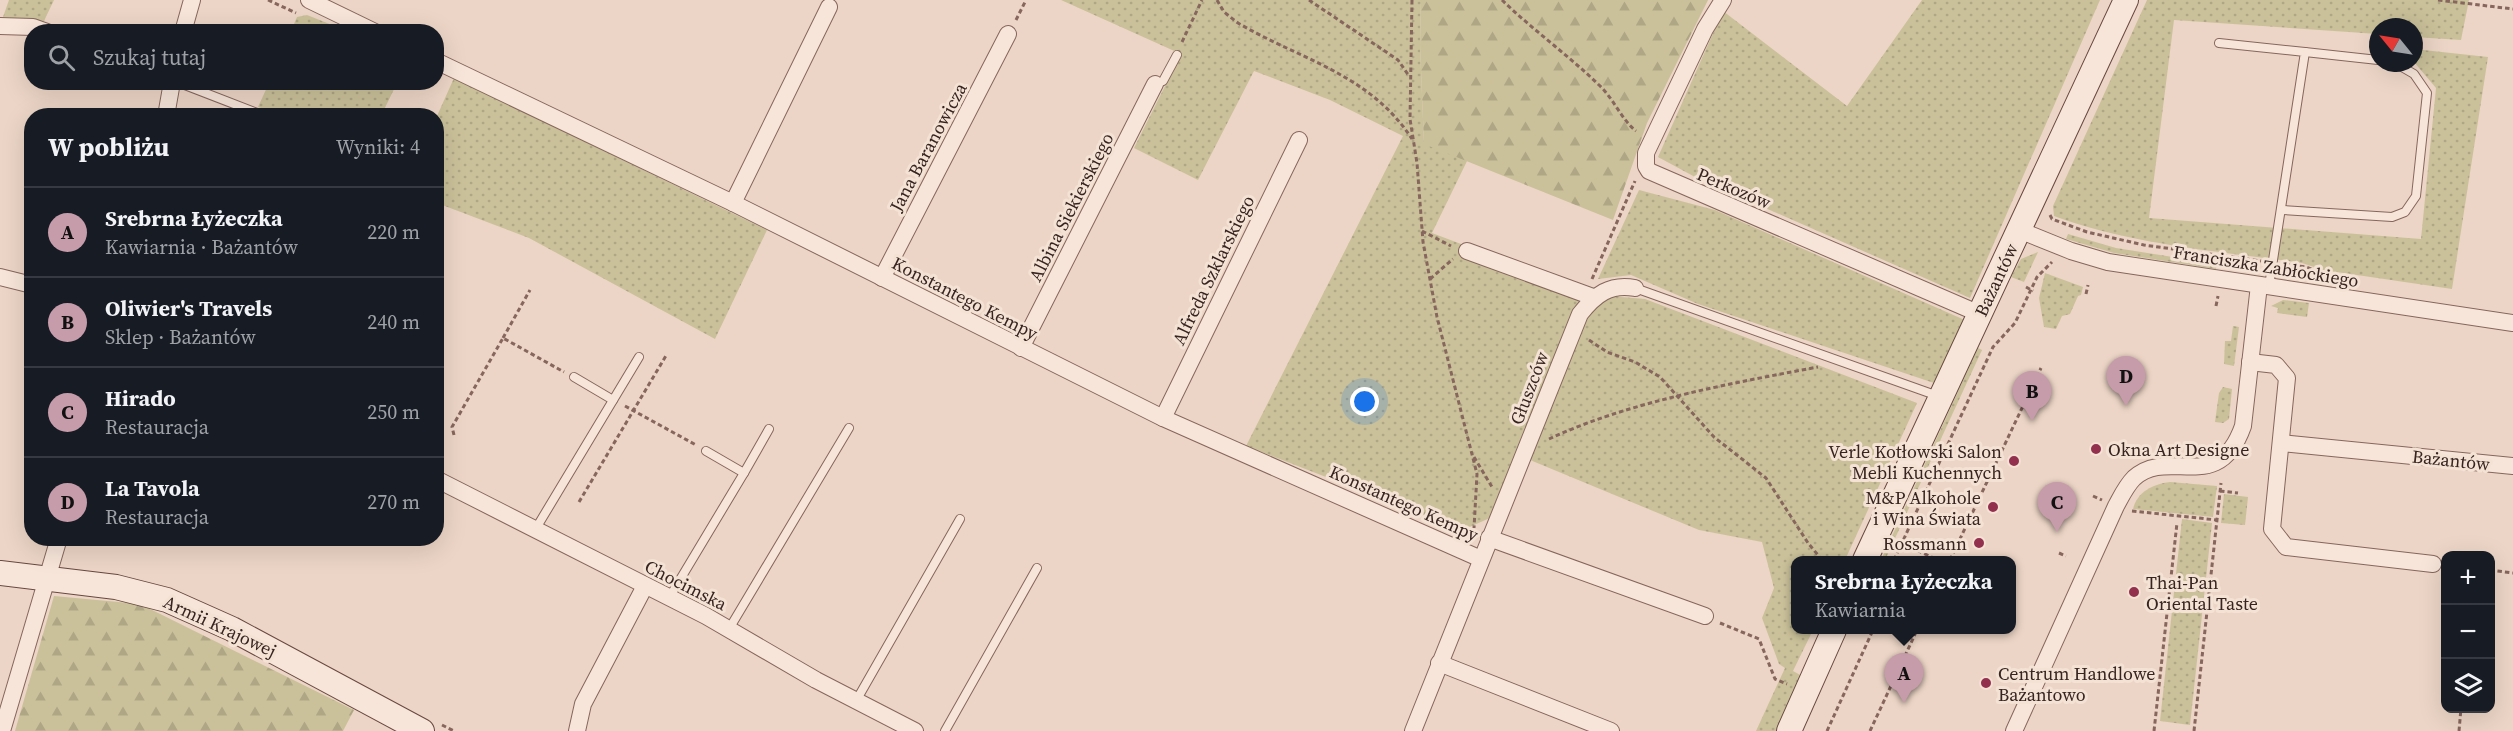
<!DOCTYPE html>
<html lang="pl">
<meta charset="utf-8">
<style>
:root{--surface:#171b24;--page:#20242c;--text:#f1f3f6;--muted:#9ea1a6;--line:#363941;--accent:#c69baa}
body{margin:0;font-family:"Source Serif 4",serif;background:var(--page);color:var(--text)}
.controls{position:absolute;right:18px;bottom:18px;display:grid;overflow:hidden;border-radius:12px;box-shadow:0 6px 24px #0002}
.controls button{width:54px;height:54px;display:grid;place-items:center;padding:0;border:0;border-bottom:2px solid var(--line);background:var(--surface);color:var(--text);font:30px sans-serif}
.compass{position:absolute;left:2369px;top:18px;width:54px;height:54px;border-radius:50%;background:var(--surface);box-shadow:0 6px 24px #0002;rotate:300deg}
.you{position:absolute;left:1365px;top:402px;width:21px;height:21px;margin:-15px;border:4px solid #fff;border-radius:50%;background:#1a73e8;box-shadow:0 0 0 9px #1a73e833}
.badge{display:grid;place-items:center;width:39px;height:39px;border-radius:50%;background:var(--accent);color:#111;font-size:20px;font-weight:700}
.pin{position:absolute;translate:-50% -50px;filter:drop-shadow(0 2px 3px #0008)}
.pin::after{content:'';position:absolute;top:32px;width:21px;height:18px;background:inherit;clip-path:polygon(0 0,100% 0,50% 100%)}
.popup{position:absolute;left:1791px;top:556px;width:225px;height:78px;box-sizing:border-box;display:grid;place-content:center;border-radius:12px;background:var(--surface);filter:drop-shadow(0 2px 4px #0005);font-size:20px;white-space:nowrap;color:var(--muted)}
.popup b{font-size:22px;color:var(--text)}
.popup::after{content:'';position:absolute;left:50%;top:100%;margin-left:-12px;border:12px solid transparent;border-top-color:var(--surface)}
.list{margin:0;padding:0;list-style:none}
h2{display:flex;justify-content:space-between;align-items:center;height:78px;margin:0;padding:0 24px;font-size:26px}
h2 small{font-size:20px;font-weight:400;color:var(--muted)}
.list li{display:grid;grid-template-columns:39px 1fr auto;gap:18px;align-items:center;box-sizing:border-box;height:90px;padding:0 24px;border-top:2px solid var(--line)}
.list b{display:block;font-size:22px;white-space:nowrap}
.list p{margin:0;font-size:20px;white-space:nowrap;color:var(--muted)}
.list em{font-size:20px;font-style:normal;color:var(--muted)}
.icon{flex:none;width:33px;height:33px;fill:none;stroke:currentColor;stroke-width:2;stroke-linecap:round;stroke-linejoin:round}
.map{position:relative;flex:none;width:2513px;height:731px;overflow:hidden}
.search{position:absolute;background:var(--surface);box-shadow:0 6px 24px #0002;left:24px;top:24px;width:420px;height:66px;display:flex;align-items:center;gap:15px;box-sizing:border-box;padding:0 21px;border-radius:24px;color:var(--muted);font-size:22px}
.panel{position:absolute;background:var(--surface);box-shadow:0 6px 24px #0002;left:24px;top:108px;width:420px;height:438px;border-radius:24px}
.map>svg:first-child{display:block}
.grass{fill:url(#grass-dots)}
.forest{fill:url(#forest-firs)}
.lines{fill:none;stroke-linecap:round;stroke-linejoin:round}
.lane-casing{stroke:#86665d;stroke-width:10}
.street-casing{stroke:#86665d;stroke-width:18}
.secondary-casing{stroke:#684840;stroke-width:26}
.path{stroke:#86665d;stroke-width:3;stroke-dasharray:4.5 3;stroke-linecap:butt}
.lane{stroke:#f7e5d9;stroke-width:8}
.street{stroke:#f7e5d9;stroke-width:16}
.secondary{stroke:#f7e5d9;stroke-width:24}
.poi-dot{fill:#92304e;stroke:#f4e2d5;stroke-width:2}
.labels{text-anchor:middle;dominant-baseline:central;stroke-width:6;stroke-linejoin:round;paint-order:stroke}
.street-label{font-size:18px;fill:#372420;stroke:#f4e2d5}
.poi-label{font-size:18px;fill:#372420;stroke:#f4e2d5;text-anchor:start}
</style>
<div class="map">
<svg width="2513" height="731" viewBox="0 0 2513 731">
<defs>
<pattern id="grass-dots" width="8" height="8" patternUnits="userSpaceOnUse" patternTransform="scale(1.5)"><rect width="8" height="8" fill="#cac19a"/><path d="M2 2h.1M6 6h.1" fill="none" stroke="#aea684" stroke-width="1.8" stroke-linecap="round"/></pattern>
<pattern id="forest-firs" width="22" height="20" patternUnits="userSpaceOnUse" patternTransform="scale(1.5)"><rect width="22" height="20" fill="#cac19a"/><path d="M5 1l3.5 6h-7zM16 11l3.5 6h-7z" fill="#aea684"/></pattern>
</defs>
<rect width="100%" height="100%" fill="#ecd5c6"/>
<g class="grass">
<polygon points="9,0 54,0 44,21 3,17"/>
<polygon points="1061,0 1421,0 1420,45 1424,143 1468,159 1432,233 1585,291 1490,518 1467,528 1442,522 1246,446 1403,136 1330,100 1254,71 1198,180 1134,148 1181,54"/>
<polygon points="1922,0 2100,0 1970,298 1695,177 1658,157 1723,11 1847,106"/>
<path d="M2147,0H2469L2461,40L2414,37V27H2378V34L2174,20L2149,218L2421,239L2436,88L2414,62V49L2488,57L2452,289L2323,270L2302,263C2218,251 2133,245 2054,216L2053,206Z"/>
<polygon points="307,15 347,31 291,31 297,17"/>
<polygon points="454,78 767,230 715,339 529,238 437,203 437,116"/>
<polygon points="269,83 269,82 397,83 381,116 282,115 258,107"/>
<polygon points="1639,190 1715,210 1967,321 1937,384 1698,304 1631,275 1598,279"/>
<polygon points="2068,234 2116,248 2217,264 2216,269 2114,253 2066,239"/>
<polygon points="2038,252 2024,282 2011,277 2021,259"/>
<polygon points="2045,273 2083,287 2081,295 2078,296 2070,314 2062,316 2056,329 2044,327 2039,298"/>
<polygon points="1610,296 1645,299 1917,403 1845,560 1796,560 1796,630 1813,630 1793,671 1804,677 1778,731 1756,731 1785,668 1779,664 1762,618 1774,588 1762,542 1699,530 1530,460 1583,317"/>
<polygon points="2283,300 2309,303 2307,317 2277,313 2278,308 2271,306"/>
<polygon points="2233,326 2239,327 2234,366 2224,364 2225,341 2231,341"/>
<polygon points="1978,348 1982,350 1885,560 1881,560"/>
<polygon points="2223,387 2232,389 2229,419 2223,423 2215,422 2219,393"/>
<path d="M2170,482L2217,486L2213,517L2133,509C2137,492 2153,484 2170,482Z"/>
<polygon points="2224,494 2248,497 2245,525 2221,523"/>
<polygon points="2182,519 2212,523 2190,725 2160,721"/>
</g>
<g class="forest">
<polygon points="1421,0 1708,0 1647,123 1613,220 1424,144 1420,45"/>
<polygon points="54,596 140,604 354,710 343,731 15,731"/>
</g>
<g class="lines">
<g class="lane-casing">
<g id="lane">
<polyline points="2219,43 2305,52 2269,286"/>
<polyline points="2305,52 2378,60"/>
<polyline points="177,82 265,116"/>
<polyline points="1155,84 1163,81 1177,55"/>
<polyline points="2283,210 2392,217 2405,212 2416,196 2427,93 2414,74 2395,63"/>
<polyline points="1635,288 1938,396"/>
<polyline points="574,377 613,400"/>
<polyline points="744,473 769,429"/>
<polyline points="535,530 639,357"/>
<polyline points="669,598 744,473 706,451"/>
<polyline points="729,629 849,428"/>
<polyline points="856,701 960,519"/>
<polyline points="945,731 1037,568"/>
</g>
</g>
<g class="street-casing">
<g id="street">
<polyline points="309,0 375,32"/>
<polyline points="1723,0 1705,29 1646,153 1646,166 1649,171 1980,314"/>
<polyline points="0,26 33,27 47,32"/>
<polyline points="183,32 192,0"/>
<polyline points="436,61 733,203 1163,418 1481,559"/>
<polyline points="166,116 172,82"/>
<polyline points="733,203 829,7"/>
<polyline points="2019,230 2071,251 2108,262 2513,323"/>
<polyline points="1467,251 1593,297"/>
<polyline points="0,277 32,285"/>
<polyline points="882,278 1008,34"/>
<polyline points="1021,348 1155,84"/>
<polyline points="2250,362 2276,365 2287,378 2272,529 2286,547 2433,564"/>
<polyline points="1163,418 1299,140"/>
<polyline points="2281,443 2513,466"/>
<polyline points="436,479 706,616 816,680 915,731"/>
<polyline points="1489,538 1705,616"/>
<polyline points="1439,663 1611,731"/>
<polyline points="2,731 59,538"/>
<polyline points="577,731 583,704 645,586"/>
<path d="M1413,731L1580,314C1595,295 1610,283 1635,288"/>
<path d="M2014,731L2116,506C2121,497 2126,486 2134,478C2169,446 2218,497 2243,426L2259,285"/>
</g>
</g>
<g class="secondary-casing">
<g id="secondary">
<polyline points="1865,560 2126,0"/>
<polyline points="0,573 116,587 167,600 232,629 422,731"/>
<polyline points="1789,731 1834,630"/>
</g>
</g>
<g class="path">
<polyline points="268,0 296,13"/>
<path d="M1217,0L1224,12L1238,23C1301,60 1370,74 1412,139"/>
<polyline points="1309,0 1398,60 1409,76"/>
<polyline points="1412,0 1410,119 1417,163 1423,242 1437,317 1477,474 1474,528"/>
<path d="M1502,0C1533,30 1568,55 1599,85C1614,99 1621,119 1636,131"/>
<polyline points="2438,0 2513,9"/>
<polyline points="1016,20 1026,0"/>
<polyline points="1182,42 1202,0"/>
<polyline points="2050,215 2052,219 2087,232 2144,245 2261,261"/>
<polyline points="1422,231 1451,246"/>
<polyline points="2285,264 2306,267 2325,275"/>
<polyline points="1430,279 1453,259"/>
<polyline points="1592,279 1635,181"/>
<polyline points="2026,287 2033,291"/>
<polyline points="2086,294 2088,285"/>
<polyline points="2216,306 2218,296"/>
<polyline points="503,338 530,290"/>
<polyline points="1589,340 1607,352 1635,362 1660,377 1714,437 1766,478 1808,543 1822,560"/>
<polyline points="625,406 696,445"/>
<polyline points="454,435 452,427 503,338 564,372"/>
<path d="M1549,439C1628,402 1732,383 1818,367"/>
<polyline points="1474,457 1492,487"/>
<polyline points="2220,491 2238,493"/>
<polyline points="2093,496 2102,500"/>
<polyline points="579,502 667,354"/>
<polyline points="2132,511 2217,520"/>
<polyline points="1971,514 1979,517"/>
<polyline points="1897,541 1938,560"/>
<polyline points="2059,553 2066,556"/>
<polyline points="1894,560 1993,347 2015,323 2037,277 2052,262"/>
<polyline points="1950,560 2041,368"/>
<polyline points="2490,570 2513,573"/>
<polyline points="1720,623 1759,639 1775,679 1787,684"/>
<polyline points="442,725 454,731"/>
<polyline points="1827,731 1873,630"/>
<polyline points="1870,731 1917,630"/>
<polyline points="2154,731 2177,523"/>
<polyline points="2194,731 2221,483"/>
<polyline points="2459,731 2461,708"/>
</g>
<use href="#lane" class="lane"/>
<use href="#street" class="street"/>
<use href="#secondary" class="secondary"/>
</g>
<g class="poi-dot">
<circle cx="2096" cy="449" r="6"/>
<circle cx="2014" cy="461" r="6"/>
<circle cx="1993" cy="507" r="6"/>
<circle cx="1979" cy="543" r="6"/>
<circle cx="2134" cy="592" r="6"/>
<circle cx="1986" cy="683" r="6"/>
</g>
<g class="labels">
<g class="street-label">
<text transform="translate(928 147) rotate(-62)">Jana Baranowicza</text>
<text transform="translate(1734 188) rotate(23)">Perkozów</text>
<text transform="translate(1071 207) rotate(-63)">Albina Siekierskiego</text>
<text transform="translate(2266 266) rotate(9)">Franciszka Zabłockiego</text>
<text transform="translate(1213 270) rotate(-64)">Alfreda Szklarskiego</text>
<text transform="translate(1996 280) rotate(-65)">Bażantów</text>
<text transform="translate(965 298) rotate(27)">Konstantego Kempy</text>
<text transform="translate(1529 388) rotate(-69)">Głuszców</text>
<text transform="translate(2451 460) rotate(6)">Bażantów</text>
<text transform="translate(1404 503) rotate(24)">Konstantego Kempy</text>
<text transform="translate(686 585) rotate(27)">Chocimska</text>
<text transform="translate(220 626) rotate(25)">Armii Krajowej</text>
</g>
<g class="poi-label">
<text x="2108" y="449">Okna Art Designe</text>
<text x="2002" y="451" text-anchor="end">Verle Kotłowski Salon<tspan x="2002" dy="21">Mebli Kuchennych</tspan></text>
<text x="1981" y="497" text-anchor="end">M&amp;P Alkohole<tspan x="1981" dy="21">i Wina Świata</tspan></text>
<text x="1967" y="543" text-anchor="end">Rossmann</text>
<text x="2146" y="582">Thai-Pan<tspan x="2146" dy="21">Oriental Taste</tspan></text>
<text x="1998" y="673">Centrum Handlowe<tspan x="1998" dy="21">Bażantowo</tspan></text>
</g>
</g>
</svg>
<div class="controls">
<button>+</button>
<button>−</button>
<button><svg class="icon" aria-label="layers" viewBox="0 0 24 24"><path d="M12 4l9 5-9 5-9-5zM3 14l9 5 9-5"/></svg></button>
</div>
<svg class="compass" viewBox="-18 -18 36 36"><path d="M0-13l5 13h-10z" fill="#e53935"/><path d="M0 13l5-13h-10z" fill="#9ea1a6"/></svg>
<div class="you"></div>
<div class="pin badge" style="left:1904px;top:703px">A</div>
<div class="popup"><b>Srebrna Łyżeczka</b>Kawiarnia</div>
<div class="pin badge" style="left:2032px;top:421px">B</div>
<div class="pin badge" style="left:2057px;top:532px">C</div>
<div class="pin badge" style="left:2126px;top:406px">D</div>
<div class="search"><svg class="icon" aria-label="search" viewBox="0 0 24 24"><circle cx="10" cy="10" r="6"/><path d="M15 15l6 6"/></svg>Szukaj tutaj</div>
<section class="panel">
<h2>W pobliżu<small>Wyniki: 4</small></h2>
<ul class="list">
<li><span class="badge">A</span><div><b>Srebrna Łyżeczka</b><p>Kawiarnia · Bażantów</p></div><em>220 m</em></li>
<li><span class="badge">B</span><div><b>Oliwier's Travels</b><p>Sklep · Bażantów</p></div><em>240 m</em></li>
<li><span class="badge">C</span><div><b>Hirado</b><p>Restauracja</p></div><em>250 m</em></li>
<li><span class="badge">D</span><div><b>La Tavola</b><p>Restauracja</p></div><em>270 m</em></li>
</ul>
</section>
</div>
